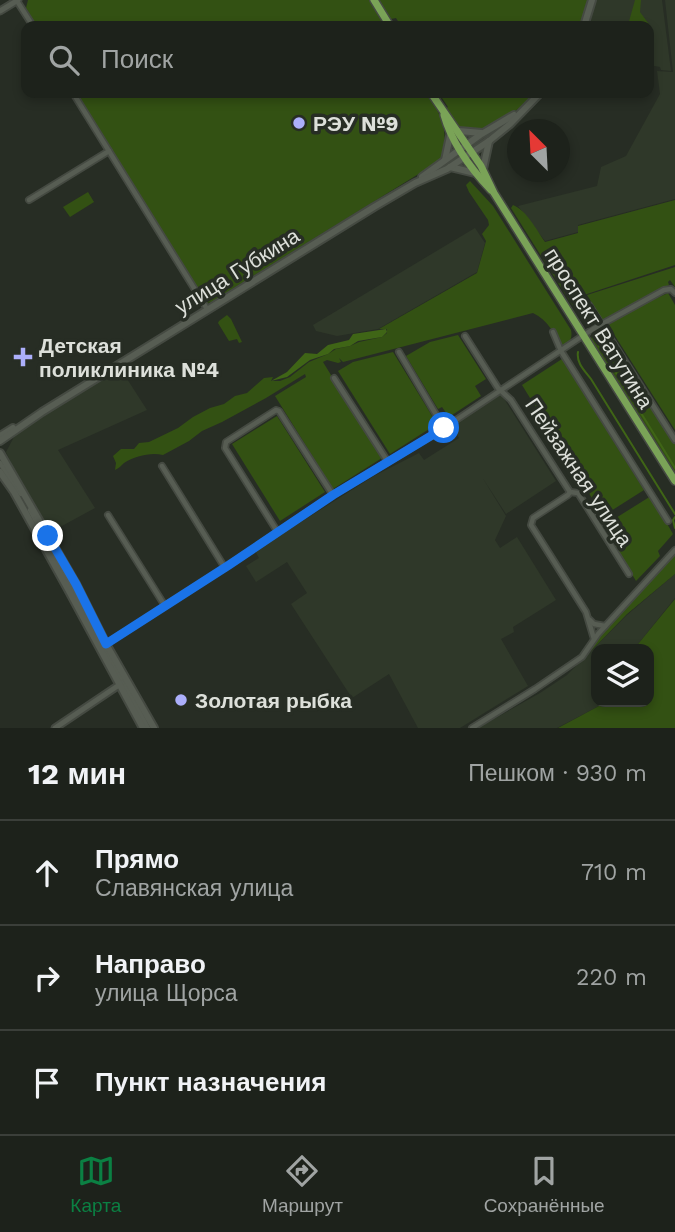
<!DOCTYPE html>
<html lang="ru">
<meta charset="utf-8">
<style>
:root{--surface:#1d221b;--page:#252a24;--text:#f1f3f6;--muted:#a0a4a3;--line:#3b3f3a;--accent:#0b8043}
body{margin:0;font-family:"Work Sans",sans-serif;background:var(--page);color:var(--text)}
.controls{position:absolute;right:21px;bottom:21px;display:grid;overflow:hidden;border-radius:14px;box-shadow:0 4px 10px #0003}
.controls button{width:63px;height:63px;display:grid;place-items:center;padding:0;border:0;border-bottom:2px solid var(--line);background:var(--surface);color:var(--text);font:35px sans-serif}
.compass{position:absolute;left:507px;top:119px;width:63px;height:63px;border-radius:50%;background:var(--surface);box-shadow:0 4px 10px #0003;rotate:336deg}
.stop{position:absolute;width:21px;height:21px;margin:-16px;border:5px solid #1a73e8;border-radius:50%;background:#fff}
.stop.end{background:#1a73e8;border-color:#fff;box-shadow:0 2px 7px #0008}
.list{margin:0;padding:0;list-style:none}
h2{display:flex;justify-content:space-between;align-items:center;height:91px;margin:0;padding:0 28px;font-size:30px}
h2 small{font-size:23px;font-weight:400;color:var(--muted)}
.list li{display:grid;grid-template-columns:46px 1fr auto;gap:21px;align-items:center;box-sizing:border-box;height:105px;padding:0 28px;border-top:2px solid var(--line)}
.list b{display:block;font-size:26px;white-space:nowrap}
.list p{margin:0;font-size:23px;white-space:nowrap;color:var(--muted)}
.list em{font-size:23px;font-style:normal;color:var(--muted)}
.icon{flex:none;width:38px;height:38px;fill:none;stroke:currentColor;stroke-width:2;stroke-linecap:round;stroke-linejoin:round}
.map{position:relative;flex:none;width:675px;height:728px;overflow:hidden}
.search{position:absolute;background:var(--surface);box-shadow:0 4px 10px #0003;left:21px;right:21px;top:21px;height:77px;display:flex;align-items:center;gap:18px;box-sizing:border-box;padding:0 24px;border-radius:14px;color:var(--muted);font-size:26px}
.sheet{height:406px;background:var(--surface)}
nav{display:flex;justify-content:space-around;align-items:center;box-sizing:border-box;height:98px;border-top:2px solid var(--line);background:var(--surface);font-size:19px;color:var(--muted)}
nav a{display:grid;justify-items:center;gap:4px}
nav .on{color:var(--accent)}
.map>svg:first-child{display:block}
.built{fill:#2f3829}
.green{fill:#335113}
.water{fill:#3f6516}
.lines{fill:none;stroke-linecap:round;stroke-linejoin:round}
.stream{stroke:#3f6516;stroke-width:2}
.minor-casing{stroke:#454a42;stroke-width:8}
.tertiary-casing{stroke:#454a42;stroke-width:9}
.secondary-casing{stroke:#454a42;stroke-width:10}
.primary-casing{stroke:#454a42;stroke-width:10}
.minor{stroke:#575d53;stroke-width:4.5}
.tertiary{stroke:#575d53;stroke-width:5}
.secondary{stroke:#575d53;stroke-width:6}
.primary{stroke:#7aa357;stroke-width:7}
.route{stroke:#1a73e8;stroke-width:9}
.poi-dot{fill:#acaffb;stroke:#272d24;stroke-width:2.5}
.labels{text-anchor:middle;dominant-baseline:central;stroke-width:7;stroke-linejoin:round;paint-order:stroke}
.poi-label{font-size:21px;font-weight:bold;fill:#dde0da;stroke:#272d24;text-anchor:start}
.street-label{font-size:21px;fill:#dde0da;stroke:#272d24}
</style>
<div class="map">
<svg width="675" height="728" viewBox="0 0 675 728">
<rect width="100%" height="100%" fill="#272d24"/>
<g class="built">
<polygon points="596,0 662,0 671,71 661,70 660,67 649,65 649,26 589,26"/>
<polygon points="665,0 675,0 675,199 578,225 578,232 545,241 518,206 597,186 601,167 626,156 660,94 657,71 673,72"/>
<polygon points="475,228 485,243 477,272 378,329 337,336 316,331 313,325"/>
<polygon points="120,368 147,410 58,450 95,508 49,533 19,480 6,452 14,437 21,430"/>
<polygon points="501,394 556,481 506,514 482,477 506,516 495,540 500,548 517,537 556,600 513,627 514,632 501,639 528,686 460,728 418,728 389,674 352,698 291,604 307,593 287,562 256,582 246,566 259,558 255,551 374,476 419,453 424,460 459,438 452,425"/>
<polygon points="675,574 675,598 634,649 596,649 596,702 601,702 599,706 557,728 478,728 540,693 567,675 627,615"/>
</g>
<g class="green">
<polygon points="28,0 369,0 385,26 37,26 26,8"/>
<polygon points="379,0 588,0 580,26 401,26 396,18 391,19"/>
<polygon points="635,0 641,0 640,12 651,27 652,33 649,32 649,26 628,25"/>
<path d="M76,93H427C438,111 447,124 444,146C443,153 442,157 438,162L211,302L207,303L204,300Z"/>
<path d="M436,93H536C525,105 498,125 483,130C476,132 467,129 460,128L446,108L448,107L442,98L440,99Z"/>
<path d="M470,181L493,206L571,330C573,339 569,344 561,349C555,334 548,320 533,313L343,362L339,358L341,362L338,363L327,360L323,362L382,458L333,489L275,396L306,377L305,374L266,398L222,422L202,431L189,441L163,455C151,452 135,456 124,463C121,466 119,468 115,470L116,463L113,456L121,449H134L139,443L149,442L178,428L193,417L210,408L224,404L235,396L247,393L264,378L273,377L271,381H280L290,377L309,362L328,354L336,349L350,346L359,342L382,337L387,333V329H379L477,273L486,241L482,234L489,225L488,220L469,192L466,185Z"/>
<polygon points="88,192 94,202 70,217 63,207"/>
<path d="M675,200V265L584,295L601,321L589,327L585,325L578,312L570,302L511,208L513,205C527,211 536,229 545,242L578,233V226Z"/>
<polygon points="675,267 675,287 670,280 668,282 669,285 602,320 587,295"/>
<polygon points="668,293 675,305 675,430 608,325 637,307"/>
<polygon points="227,315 231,319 242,342 239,343 237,339 229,341 218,323 219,321"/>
<polygon points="605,326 675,435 675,473 591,339 593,332"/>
<polygon points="458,335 486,379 475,386 481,396 449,417 442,407 438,409 406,356 430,342"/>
<polygon points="393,352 437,424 390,454 338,371 353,362"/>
<polygon points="562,359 644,490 603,516 522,385"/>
<polygon points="277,416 325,492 280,521 232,444"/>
<polygon points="651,496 673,534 658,551 660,556 636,581 603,526"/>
<polygon points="675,553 675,574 627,614 591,651 598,638"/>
<polygon points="675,599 675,728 558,728 599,706 601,702 649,702 649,649 634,649"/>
</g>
<polygon class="water" points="386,329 387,332 382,337 358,341 350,346 334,349 328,354 310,360 287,377 271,381 287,372 305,353 317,354 328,345 349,340 353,334"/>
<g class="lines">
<g class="stream">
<polyline points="597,342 675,468"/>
<path d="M578,352C576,363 585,371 591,379L675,514"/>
<polyline points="675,517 673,520 675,528"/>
</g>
<g class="minor-casing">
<g id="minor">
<polyline points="17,1 33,26"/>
<polyline points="73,93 207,309"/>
<polyline points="29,200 109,151"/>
<polyline points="589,305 675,440"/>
<polyline points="553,332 561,351 668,521"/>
<polyline points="465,336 498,388 511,400 570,492 578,493 580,496 629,574"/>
<polyline points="399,352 444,428"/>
<polyline points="334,378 388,462"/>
<polyline points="0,463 21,494"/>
<polyline points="162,466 225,568"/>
<polyline points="570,492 568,495 533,518 531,525 586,612 594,639"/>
<polyline points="30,510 148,728"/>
<polyline points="108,515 165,606"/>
<polyline points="277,531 225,448 226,442 276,410 279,411 333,495"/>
<polyline points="590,620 594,624 605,626"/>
<polyline points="103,646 229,565 333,495 444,428 593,329 664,290 671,289 675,293"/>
<polyline points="472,728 535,689 582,657 598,634 675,550"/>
</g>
</g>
<g class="tertiary-casing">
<g id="tertiary">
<polyline points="0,11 18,0"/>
<polyline points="55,728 122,683"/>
</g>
</g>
<g class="secondary-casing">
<g id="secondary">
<polyline points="584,26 592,0"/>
<polyline points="459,131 482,133"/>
<polyline points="445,160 450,136"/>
<polyline points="450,167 475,173"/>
<polyline points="483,169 489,141"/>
<polyline points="422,177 480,135 514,115"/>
<polyline points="0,436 13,428"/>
<polyline points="0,441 42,412 374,207 415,183 447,169 489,141 510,124 540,93"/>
<polyline points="0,453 76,584 106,644 154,728"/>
<polyline points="0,472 14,492 69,591 143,728"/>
</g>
</g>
<g class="primary-casing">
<g id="primary">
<polyline points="374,0 390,26"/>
<polyline points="431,93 481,166 494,193 675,481"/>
<path d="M444,115C452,144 470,168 491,190"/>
</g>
</g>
<use href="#minor" class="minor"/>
<use href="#tertiary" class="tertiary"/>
<use href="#secondary" class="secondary"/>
<use href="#primary" class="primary"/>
</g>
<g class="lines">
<polyline class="route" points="48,536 76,584 106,644 229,565 333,495 444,428"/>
</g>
<g class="poi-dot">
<circle cx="299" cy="123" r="7"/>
<path d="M19.5 346.5h7v7h7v7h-7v7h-7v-7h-7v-7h7z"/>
<circle cx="181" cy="700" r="7"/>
</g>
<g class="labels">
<g class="poi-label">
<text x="313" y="123">РЭУ №9</text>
<text x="39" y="345">Детская<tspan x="39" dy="24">поликлиника №4</tspan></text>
<text x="195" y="700">Золотая рыбка</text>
</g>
<g class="street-label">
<text transform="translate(237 271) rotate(-32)">улица Губкина</text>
<text transform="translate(599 328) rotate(58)">проспект Ватутина</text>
<text transform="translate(579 472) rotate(56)">Пейзажная улица</text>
</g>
</g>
</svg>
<div class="controls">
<button><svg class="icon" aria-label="layers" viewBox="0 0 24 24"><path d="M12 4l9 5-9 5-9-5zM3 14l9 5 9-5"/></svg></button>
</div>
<svg class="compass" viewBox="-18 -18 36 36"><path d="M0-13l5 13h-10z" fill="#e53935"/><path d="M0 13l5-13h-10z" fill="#a0a4a3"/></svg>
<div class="stop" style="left:444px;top:428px"></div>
<div class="stop end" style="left:48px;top:536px"></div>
<div class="search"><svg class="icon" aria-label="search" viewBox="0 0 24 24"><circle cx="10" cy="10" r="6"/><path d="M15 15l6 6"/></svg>Поиск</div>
</div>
<section class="sheet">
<h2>12 мин<small>Пешком · 930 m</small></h2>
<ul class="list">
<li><svg class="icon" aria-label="ahead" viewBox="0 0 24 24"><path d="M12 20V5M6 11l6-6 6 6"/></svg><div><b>Прямо</b><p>Славянская улица</p></div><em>710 m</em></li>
<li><svg class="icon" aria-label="right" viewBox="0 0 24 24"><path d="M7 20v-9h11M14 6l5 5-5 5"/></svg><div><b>Направо</b><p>улица Щорса</p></div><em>220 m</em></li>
<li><svg class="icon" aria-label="arrive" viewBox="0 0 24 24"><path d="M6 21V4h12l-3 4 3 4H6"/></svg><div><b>Пункт назначения</b></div></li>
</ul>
</section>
<nav>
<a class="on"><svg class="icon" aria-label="map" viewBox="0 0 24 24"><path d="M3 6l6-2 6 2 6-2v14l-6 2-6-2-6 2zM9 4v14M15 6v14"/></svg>Карта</a>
<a><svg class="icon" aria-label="directions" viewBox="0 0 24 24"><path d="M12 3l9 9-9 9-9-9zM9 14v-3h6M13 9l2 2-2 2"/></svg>Маршрут</a>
<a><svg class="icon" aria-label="saved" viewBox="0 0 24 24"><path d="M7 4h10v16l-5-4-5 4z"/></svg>Сохранённые</a>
</nav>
